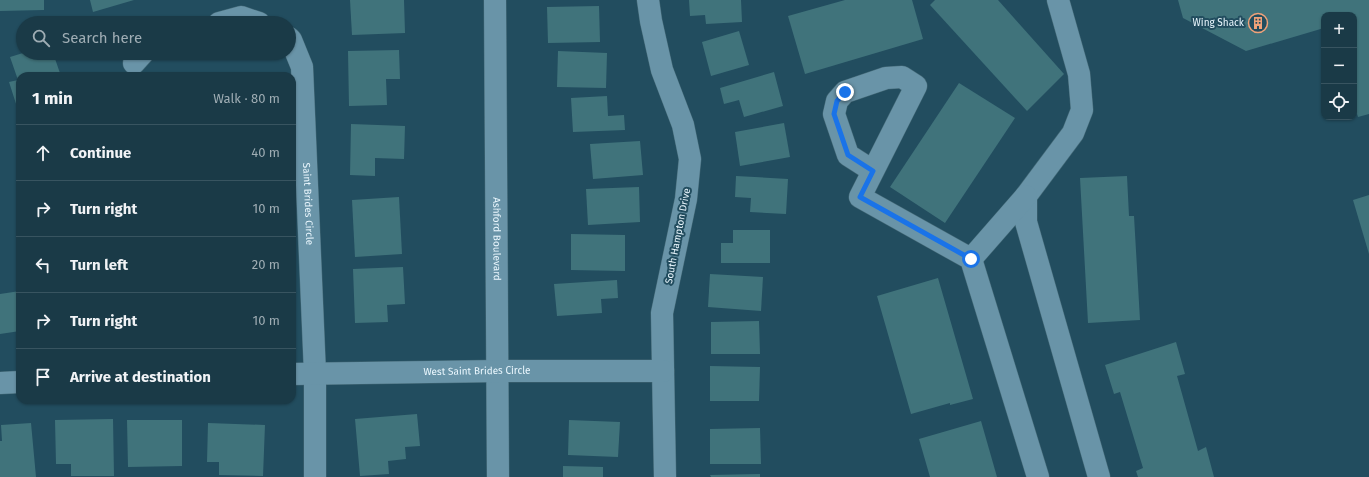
<!DOCTYPE html>
<meta charset="utf-8">
<style>
:root{--surface:#1a3a47;--page:#23414e;--text:#f1f3f6;--muted:#9fadb4;--line:#385460}
body{margin:0;font-family:"Fira Sans",sans-serif;background:var(--page);color:var(--text)}
.controls{position:absolute;right:12px;top:12px;display:grid;overflow:hidden;border-radius:8px;box-shadow:0 1px 3px #0004}
.controls button{width:36px;height:36px;display:grid;place-items:center;padding:0;border:0;border-bottom:1px solid var(--line);background:var(--surface);color:var(--text);font:20px sans-serif}
.stop{position:absolute;width:12px;height:12px;margin:-9px;border:3px solid #1a73e8;border-radius:50%;background:#fff}
.stop.end{background:#1a73e8;border-color:#fff;box-shadow:0 1px 4px #0008}
.list{margin:0;padding:0;list-style:none}
h2{display:flex;justify-content:space-between;align-items:center;height:52px;margin:0;padding:0 16px;font-size:17px}
h2 small{font-size:13px;font-weight:400;color:var(--muted)}
.list li{display:grid;grid-template-columns:26px 1fr auto;gap:12px;align-items:center;box-sizing:border-box;height:56px;padding:0 16px;border-top:1px solid var(--line)}
.list b{display:block;font-size:15px;white-space:nowrap}
.list em{font-size:13px;font-style:normal;color:var(--muted)}
.icon{flex:none;width:22px;height:22px;fill:none;stroke:currentColor;stroke-width:2;stroke-linecap:round;stroke-linejoin:round}
.map{position:relative;flex:none;width:1369px;height:477px;overflow:hidden}
.search{position:absolute;background:var(--surface);box-shadow:0 1px 3px #0004;left:16px;top:16px;width:280px;height:44px;display:flex;align-items:center;gap:10px;box-sizing:border-box;padding:0 14px;border-radius:22px;color:var(--muted);font-size:15px}
.panel{position:absolute;background:var(--surface);box-shadow:0 1px 3px #0004;left:16px;top:72px;width:280px;height:332px;border-radius:12px}
.map>svg:first-child{display:block}
.building{fill:#40737b}
.lines{fill:none;stroke-linecap:round;stroke-linejoin:round}
.minor-casing{stroke:#446977;stroke-width:23}
.minor{stroke:#6994a8;stroke-width:22}
.route{stroke:#1a73e8;stroke-width:5}
.labels{text-anchor:middle;dominant-baseline:central;stroke-width:4;stroke-linejoin:round;paint-order:stroke}
.poi-label{font-size:10px;fill:#eaf7fe;stroke:#224d5f;text-anchor:end}
.street-label{font-size:10px;fill:#eaf7fe;stroke:#224d5f}
</style>
<div class="map">
<svg width="1369" height="477" viewBox="0 0 1369 477">
<rect width="100%" height="100%" fill="#224d5f"/>
<g class="building">
<polygon points="0,0 44,0 44,10 0,11"/>
<polygon points="90,0 134,0 93,12"/>
<polygon points="350,0 404,0 405,33 352,35"/>
<polygon points="689,0 741,0 742,22 706,24 705,15 690,16"/>
<polygon points="845,0 912,0 923,39 805,74 788,16"/>
<polygon points="935,0 998,0 1064,74 1027,111 930,5"/>
<polygon points="1178,0 1369,0 1369,114 1358,117 1354,105 1354,15 1324,15 1324,28 1246,51 1183,18"/>
<polygon points="599,6 600,42 548,43 547,7"/>
<polygon points="739,31 749,65 711,76 702,42"/>
<polygon points="399,50 400,79 386,79 387,105 349,106 348,51"/>
<polygon points="558,51 607,53 606,88 557,87"/>
<polygon points="23,53 53,53 61,76 20,76 20,109 18,110 9,82 18,80 10,57"/>
<polygon points="774,72 783,106 744,117 739,100 724,104 720,88"/>
<polygon points="959,83 1015,118 945,223 890,187"/>
<polygon points="607,96 608,116 624,115 625,130 573,132 571,98"/>
<polygon points="784,123 790,157 740,166 735,132"/>
<polygon points="351,124 405,126 404,159 375,158 375,176 350,175"/>
<polygon points="640,141 643,175 593,179 590,144"/>
<polygon points="736,176 788,179 786,214 750,212 751,198 735,197"/>
<polygon points="1127,176 1129,216 1134,216 1140,320 1088,323 1080,178"/>
<polygon points="639,187 640,222 588,225 586,189"/>
<polygon points="1369,195 1369,254 1353,200"/>
<polygon points="399,197 402,254 355,257 352,200"/>
<polygon points="733,230 770,230 770,263 721,263 721,243 733,243"/>
<polygon points="571,234 625,235 625,271 571,270"/>
<polygon points="403,267 405,304 387,305 388,322 355,323 353,269"/>
<polygon points="710,274 763,277 761,311 708,307"/>
<polygon points="938,278 973,399 950,405 950,403 911,414 877,296"/>
<polygon points="617,280 618,298 601,299 602,313 557,316 554,284"/>
<polygon points="20,291 20,331 0,334 0,294"/>
<polygon points="759,321 760,354 711,354 711,322"/>
<polygon points="1176,342 1185,374 1177,376 1198,451 1206,447 1214,477 1138,477 1136,471 1143,468 1120,392 1114,394 1105,365"/>
<polygon points="710,366 760,367 759,401 710,401"/>
<polygon points="417,414 420,446 405,447 406,459 388,461 389,474 360,476 355,419"/>
<polygon points="113,419 114,476 71,476 71,464 56,464 55,420"/>
<polygon points="127,420 182,420 182,466 128,467"/>
<polygon points="569,420 620,422 618,457 568,455"/>
<polygon points="981,421 997,477 930,477 919,439"/>
<polygon points="31,423 36,477 0,477 0,441 2,441 1,425"/>
<polygon points="208,423 265,425 263,476 219,475 219,462 207,462"/>
<polygon points="760,428 761,464 710,464 710,429"/>
<polygon points="563,466 603,467 603,477 563,477"/>
<polygon points="760,474 760,477 711,477 710,475"/>
</g>
<g class="lines">
<g class="minor-casing">
<g id="minor">
<path id="s1" d="M495,0L498,477"/>
<polyline points="648,0 651,21 662,70 683,125 690,159 686,199 662,313 665,477"/>
<polyline points="1058,0 1079,74 1082,110 1073,133 1026,196 1026,222 1099,477"/>
<polyline points="219,23 241,17 259,23"/>
<path id="s2" d="M289,38L291,40L302,67L315,374V477"/>
<polyline points="134,63 143,53"/>
<polyline points="873,171 848,155 834,114 837,101 845,92 886,78 902,77 916,86 860,197 971,259 1038,477"/>
<polyline points="971,259 1026,196"/>
<path id="s3" d="M292,374L499,371H663"/>
<polyline points="0,383 20,382"/>
</g>
</g>
<use href="#minor" class="minor"/>
</g>
<g class="lines">
<polyline class="route" points="845,92 837,101 834,114 848,155 873,171 860,197 971,259"/>
</g>
<defs>
<g id="building-ring" transform="scale(1)"><circle r="9.5" fill="#224d5f" stroke="#f0a279" stroke-width="1.5"/><path d="M-4-6H4V6H1V3H-1V6H-4ZM-2.5-4.3h1.7v1.8h-1.7ZM.8-4.3h1.7v1.8H.8ZM-2.5-1h1.7V.8h-1.7ZM.8-1h1.7V.8H.8Z" fill="#f0a279"/></g>
</defs>
<g fill-rule="evenodd">
<use href="#building-ring" x="1258" y="23"/>
</g>
<g class="labels">
<g class="poi-label">
<text x="1244" y="23">Wing Shack</text>
</g>
<g class="street-label">
<text stroke="none"><textPath href="#s2" startOffset="169">Saint Brides Circle</textPath></text>
<text transform="translate(678 236) rotate(-79)">South Hampton Drive</text>
<text stroke="none"><textPath href="#s1" startOffset="239">Ashford Boulevard</textPath></text>
<text stroke="none"><textPath href="#s3" startOffset="185">West Saint Brides Circle</textPath></text>
</g>
</g>
</svg>
<div class="controls">
<button>+</button>
<button>−</button>
<button><svg class="icon" aria-label="locate" viewBox="0 0 24 24"><circle cx="12" cy="12" r="6"/><path d="M12 2v4M12 18v4M2 12h4M18 12h4"/></svg></button>
</div>
<div class="stop" style="left:971px;top:259px"></div>
<div class="stop end" style="left:845px;top:92px"></div>
<div class="search"><svg class="icon" aria-label="search" viewBox="0 0 24 24"><circle cx="10" cy="10" r="6"/><path d="M15 15l6 6"/></svg>Search here</div>
<section class="panel">
<h2>1 min<small>Walk · 80 m</small></h2>
<ul class="list">
<li><svg class="icon" aria-label="ahead" viewBox="0 0 24 24"><path d="M12 20V5M6 11l6-6 6 6"/></svg><div><b>Continue</b></div><em>40 m</em></li>
<li><svg class="icon" aria-label="right" viewBox="0 0 24 24"><path d="M7 20v-9h11M14 6l5 5-5 5"/></svg><div><b>Turn right</b></div><em>10 m</em></li>
<li><svg class="icon" aria-label="left" viewBox="0 0 24 24"><path d="M17 20v-9H6M10 6l-5 5 5 5"/></svg><div><b>Turn left</b></div><em>20 m</em></li>
<li><svg class="icon" aria-label="right" viewBox="0 0 24 24"><path d="M7 20v-9h11M14 6l5 5-5 5"/></svg><div><b>Turn right</b></div><em>10 m</em></li>
<li><svg class="icon" aria-label="arrive" viewBox="0 0 24 24"><path d="M6 21V4h12l-3 4 3 4H6"/></svg><div><b>Arrive at destination</b></div></li>
</ul>
</section>
</div>
